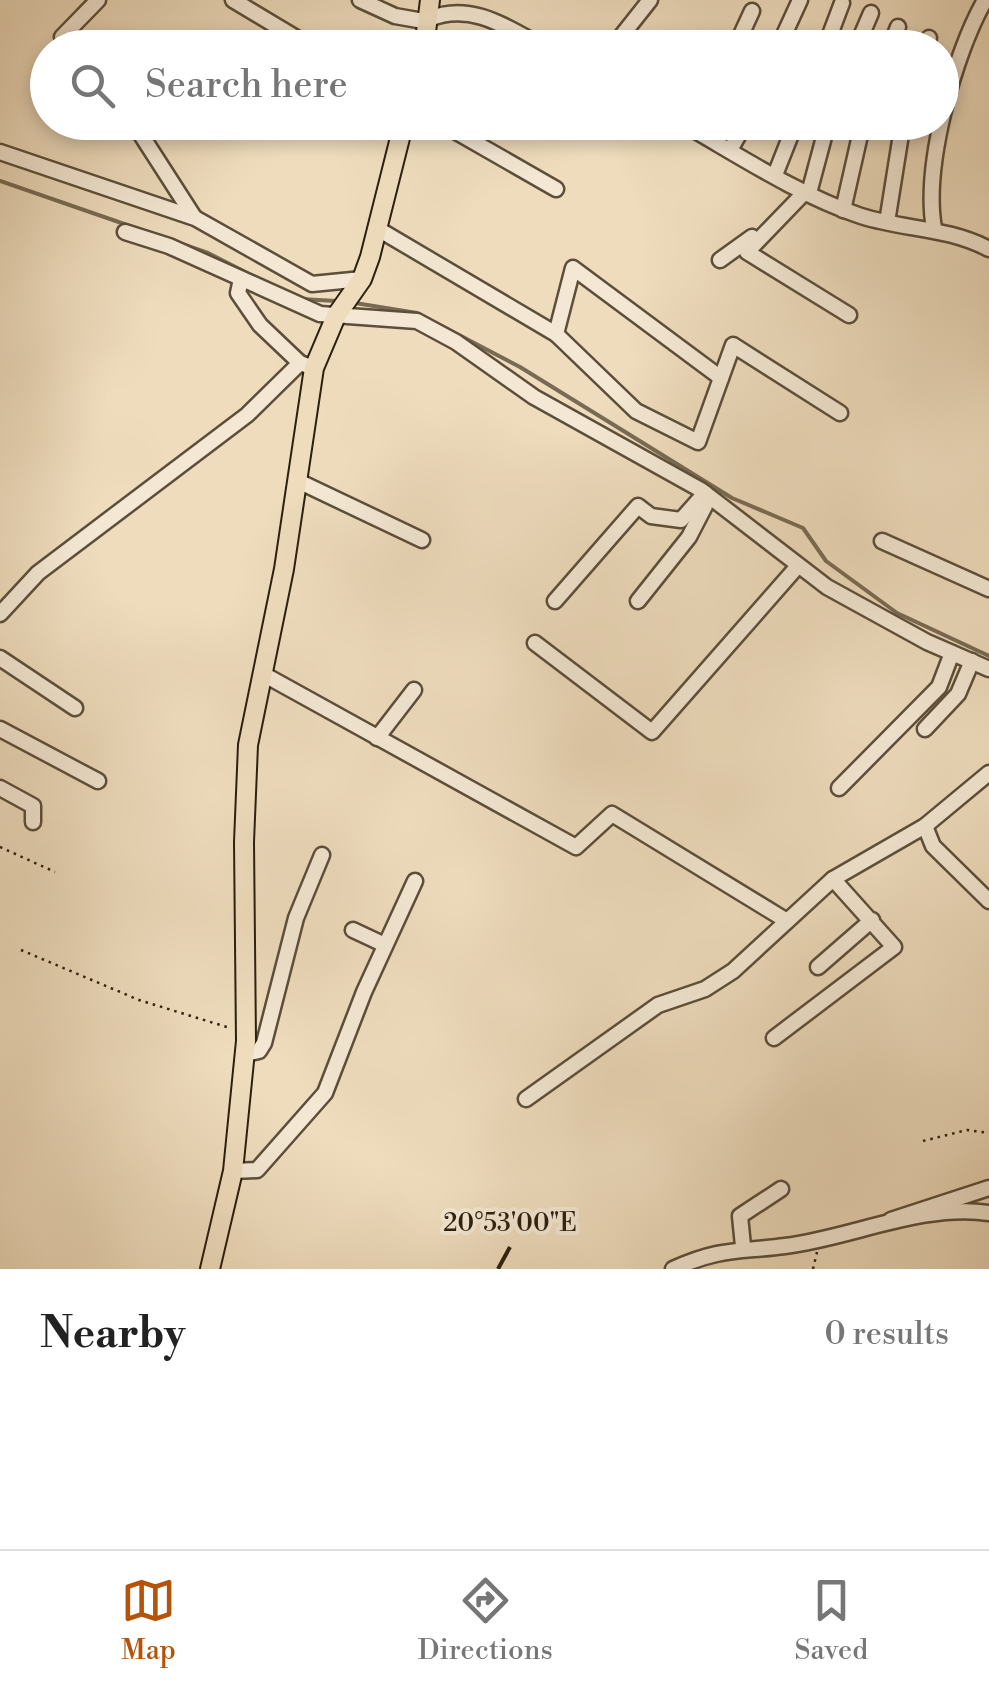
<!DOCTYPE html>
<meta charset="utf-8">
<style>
:root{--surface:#fff;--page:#f2f2f2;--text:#222;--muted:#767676;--line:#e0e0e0;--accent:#b45309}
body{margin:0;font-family:"Libre Bodoni",serif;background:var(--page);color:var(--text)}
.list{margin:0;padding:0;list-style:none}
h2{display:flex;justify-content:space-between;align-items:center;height:130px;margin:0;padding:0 40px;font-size:42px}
h2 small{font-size:32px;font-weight:400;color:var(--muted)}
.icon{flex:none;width:55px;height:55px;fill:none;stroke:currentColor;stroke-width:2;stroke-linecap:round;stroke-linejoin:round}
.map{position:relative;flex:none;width:989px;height:1269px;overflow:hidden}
.search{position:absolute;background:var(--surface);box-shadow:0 5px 15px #0003;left:30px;right:30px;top:30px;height:110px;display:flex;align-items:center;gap:25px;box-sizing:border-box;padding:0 35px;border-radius:55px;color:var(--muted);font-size:38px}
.sheet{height:280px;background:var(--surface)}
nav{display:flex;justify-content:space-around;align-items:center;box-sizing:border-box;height:140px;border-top:2px solid var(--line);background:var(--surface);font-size:28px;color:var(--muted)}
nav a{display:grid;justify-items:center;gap:5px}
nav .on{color:var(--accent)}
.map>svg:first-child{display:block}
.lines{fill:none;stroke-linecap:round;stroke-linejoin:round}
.stream{stroke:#786a54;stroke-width:4}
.minor-casing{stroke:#5c4e3a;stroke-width:19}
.major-casing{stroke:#2b1f0e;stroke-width:22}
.path{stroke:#2b1f0e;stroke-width:2.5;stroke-dasharray:2.5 5;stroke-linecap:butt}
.minor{stroke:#f4e8d4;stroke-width:14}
.major{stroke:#eedcbd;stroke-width:18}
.ticks{fill:none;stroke:#2b1f0e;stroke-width:4}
.ticks-label{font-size:25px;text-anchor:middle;fill:#2b1f0e;stroke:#f4e8d4;stroke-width:8;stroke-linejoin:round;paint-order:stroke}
</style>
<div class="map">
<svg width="989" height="1269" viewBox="0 0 989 1269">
<rect width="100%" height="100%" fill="#eedcbd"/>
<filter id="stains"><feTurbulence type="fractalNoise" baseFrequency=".002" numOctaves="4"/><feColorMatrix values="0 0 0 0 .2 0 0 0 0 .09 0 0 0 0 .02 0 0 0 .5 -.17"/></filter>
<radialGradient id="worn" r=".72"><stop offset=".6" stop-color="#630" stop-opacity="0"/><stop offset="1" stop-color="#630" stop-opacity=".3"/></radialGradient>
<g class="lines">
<g class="stream">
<polyline points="0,181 208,253 261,280"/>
<polyline points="301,299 336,301"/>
<polyline points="355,303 417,313 520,367 732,498 803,528 826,561 897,613 989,656"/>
</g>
<g class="minor-casing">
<g id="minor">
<polyline points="233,0 313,48"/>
<polyline points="360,0 395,16 429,22"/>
<path d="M429,19C471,1 508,28 545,48"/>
<polyline points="62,37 98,0"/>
<polyline points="612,48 650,0"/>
<polyline points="735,48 752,11"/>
<polyline points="778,48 800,0"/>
<polyline points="825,48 842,3"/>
<polyline points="856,48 871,13"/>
<polyline points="890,48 898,27"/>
<polyline points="926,48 929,38"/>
<polyline points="439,122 556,189"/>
<path d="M680,122C738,155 798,195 861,216C905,230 947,227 989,249"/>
<polyline points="140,133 194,217"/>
<polyline points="730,150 746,122"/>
<polyline points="0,152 195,218 312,284 362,279"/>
<polyline points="775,175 796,122"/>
<polyline points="805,192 747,252 849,315"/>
<polyline points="809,193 828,122"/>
<polyline points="843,210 863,122"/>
<polyline points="887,222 903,122"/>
<path d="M934,228C923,167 954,54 985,0"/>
<polyline points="378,229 556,334 636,411 698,442 733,345 840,413"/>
<polyline points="125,232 169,246 320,314 417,321 456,342 534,397 701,490 827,587 927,642 989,669"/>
<polyline points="720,260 752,237"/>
<polyline points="241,279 238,293 260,325 300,363"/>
<polyline points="556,334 573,268 721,378"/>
<polyline points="298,481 422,540"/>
<polyline points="882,541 989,589"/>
<polyline points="555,601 638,506 651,516 681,520 705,493"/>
<polyline points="638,601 689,537 705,506"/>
<polyline points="0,614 38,573 247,415 300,363 314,368"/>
<polyline points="535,643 652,732 797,567"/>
<polyline points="0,658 75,708"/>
<polyline points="263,674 576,847 612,814 787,921"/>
<polyline points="0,729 98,781"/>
<polyline points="925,729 958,694 972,661"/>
<polyline points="377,738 414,690"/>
<polyline points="0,788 33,806 33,822"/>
<polyline points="839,788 939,687 952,653"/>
<polyline points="925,826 933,846 989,901"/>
<polyline points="353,930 385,945"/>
<polyline points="818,967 872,920"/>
<polyline points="774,1038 894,947 833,879"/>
<polyline points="245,1054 259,1051 264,1043 296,918 322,855"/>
<polyline points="526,1099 658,1005 705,989 733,971 833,879 925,826 989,773"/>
<polyline points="233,1171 257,1170 325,1093 364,992 415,881"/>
<polyline points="891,1220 989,1188"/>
<polyline points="743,1246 740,1216 781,1189"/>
<path d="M673,1269C719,1248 737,1252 785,1246C851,1238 922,1203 989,1213"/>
</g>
</g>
<g class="major-casing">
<g id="major">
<polyline points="424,48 430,0"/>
<polyline points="210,1269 233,1171 246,1041 244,842 248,745 284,569 314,368 336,316 362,279 370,257 404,122"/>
</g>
</g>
<g class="path">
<polyline points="0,847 55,872"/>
<polyline points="21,950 139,1000 230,1028"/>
<polyline points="923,1141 967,1130 989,1133"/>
<polyline points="813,1269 817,1252"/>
</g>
<use href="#minor" class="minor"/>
<use href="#major" class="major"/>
</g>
<path class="ticks" d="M498,1269L510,1247"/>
<g class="ticks-label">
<text x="510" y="1231">20°53'00"E</text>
</g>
<rect width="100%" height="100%" filter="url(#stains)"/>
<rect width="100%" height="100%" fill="url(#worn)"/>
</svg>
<div class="search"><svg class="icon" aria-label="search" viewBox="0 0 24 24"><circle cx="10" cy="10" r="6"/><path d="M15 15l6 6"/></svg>Search here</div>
</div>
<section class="sheet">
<h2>Nearby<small>0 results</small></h2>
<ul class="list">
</ul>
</section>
<nav>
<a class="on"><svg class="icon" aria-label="map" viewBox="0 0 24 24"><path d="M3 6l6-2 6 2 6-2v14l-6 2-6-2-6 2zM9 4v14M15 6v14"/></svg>Map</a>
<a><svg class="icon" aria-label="directions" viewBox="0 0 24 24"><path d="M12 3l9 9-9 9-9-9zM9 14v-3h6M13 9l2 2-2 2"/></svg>Directions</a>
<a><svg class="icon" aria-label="saved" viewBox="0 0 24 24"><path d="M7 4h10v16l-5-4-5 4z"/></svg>Saved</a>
</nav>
